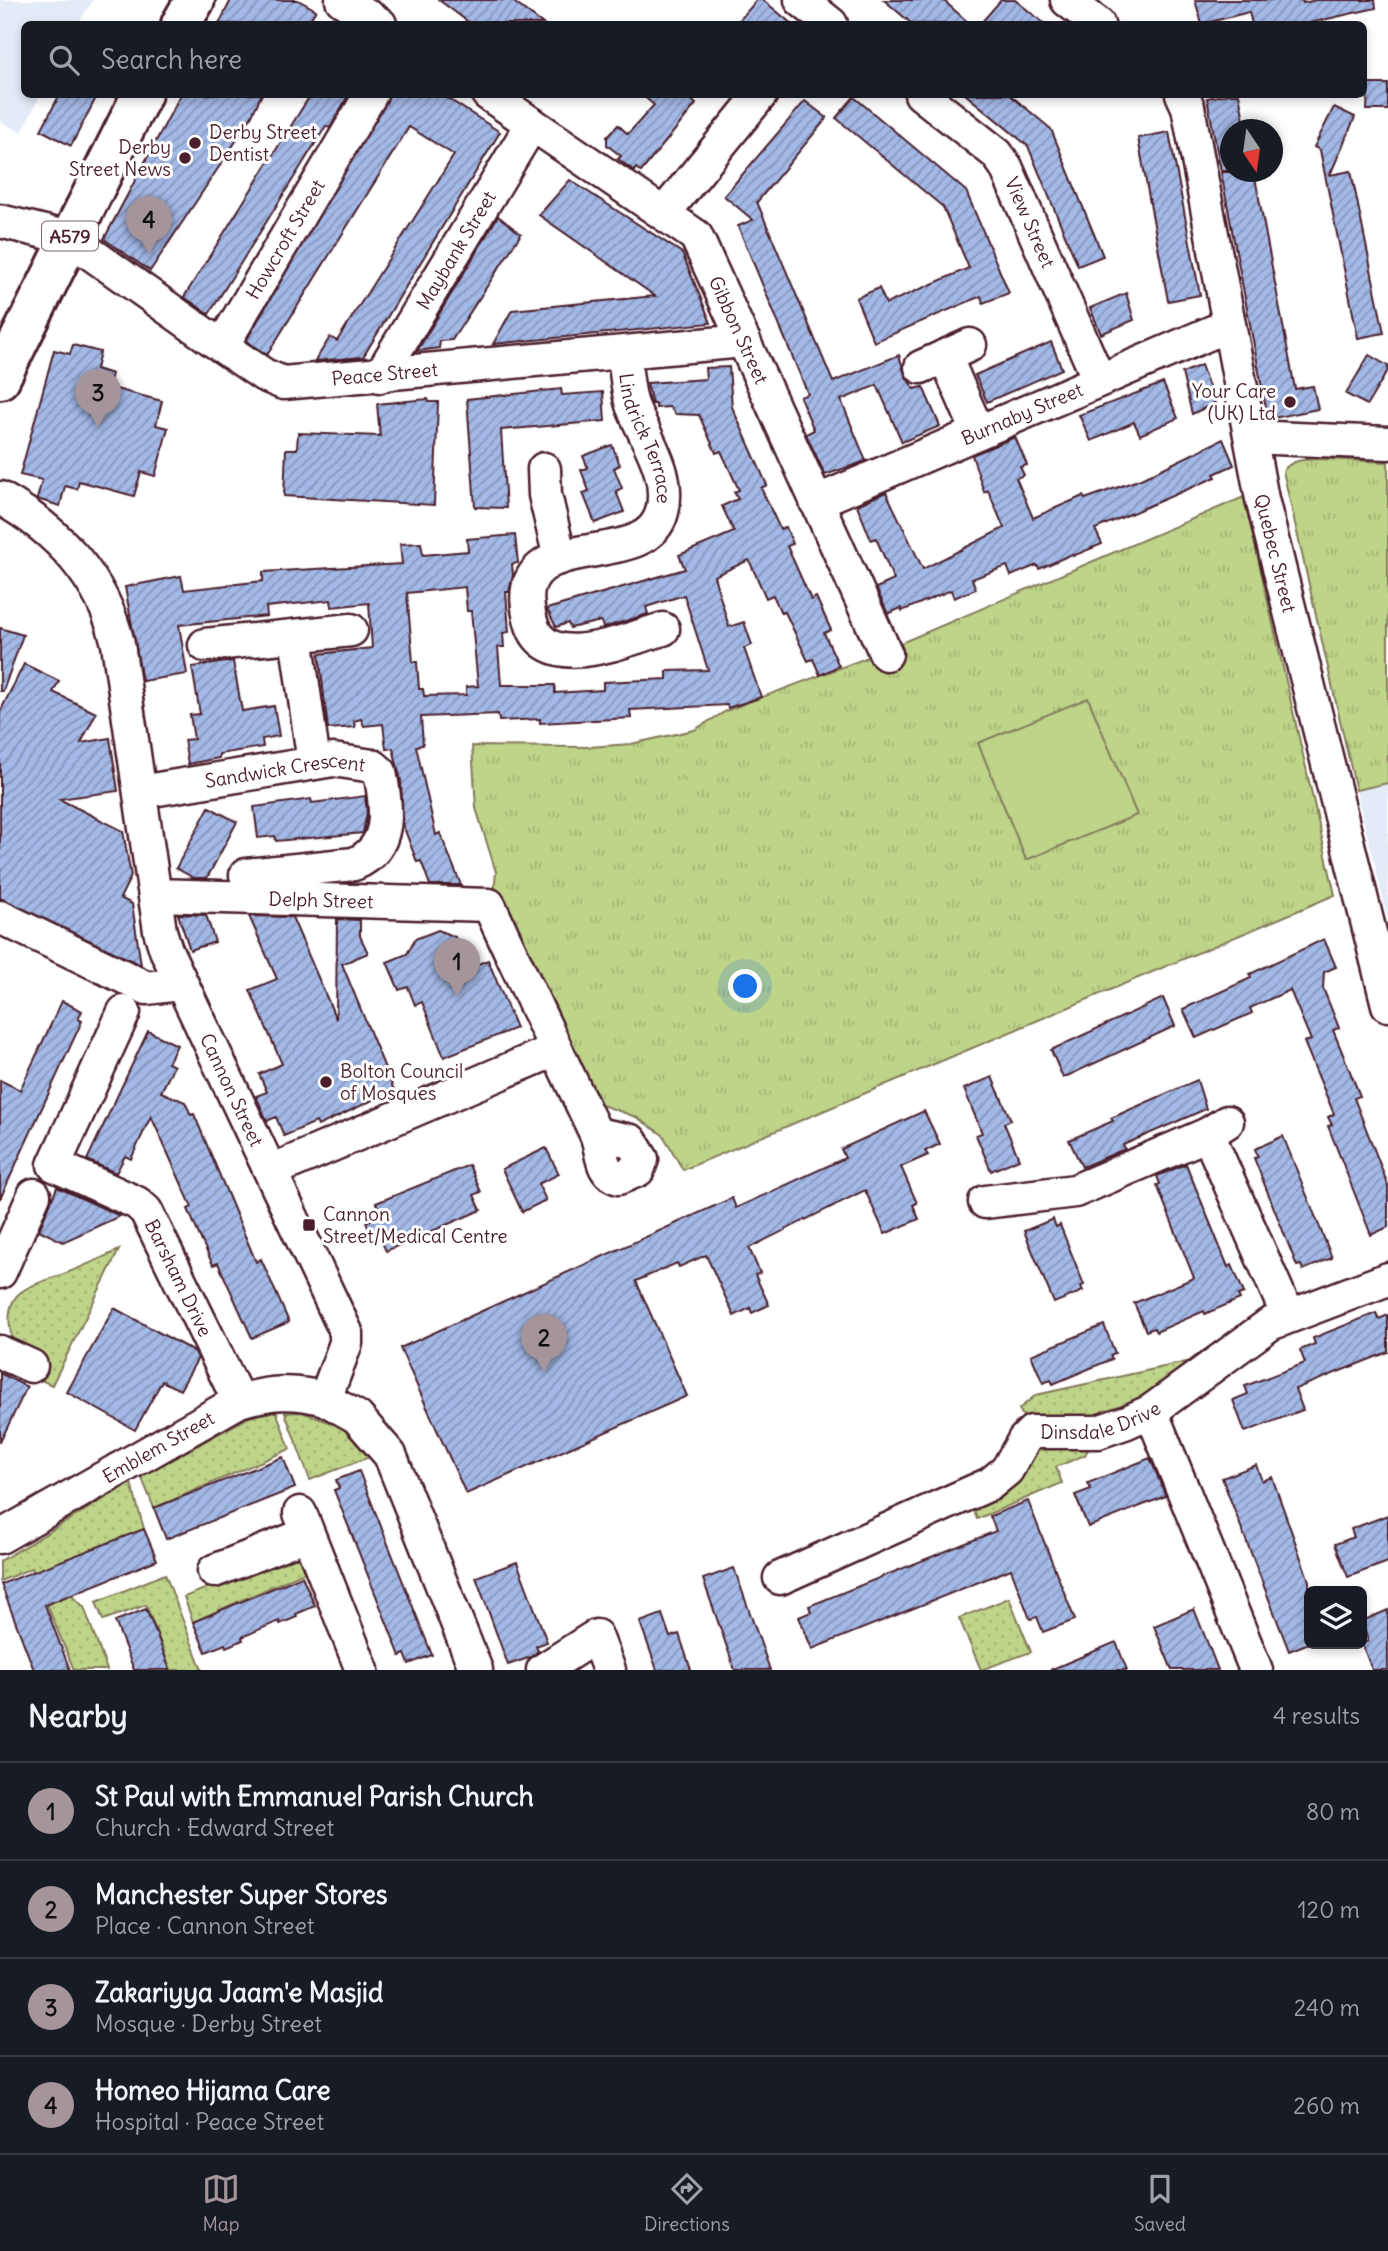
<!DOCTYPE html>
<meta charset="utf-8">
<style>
:root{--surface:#171b24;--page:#242831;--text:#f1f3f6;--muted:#9ea1a6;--line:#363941;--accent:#a6949b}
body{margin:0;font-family:Delius,sans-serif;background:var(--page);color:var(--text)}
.controls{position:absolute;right:21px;bottom:21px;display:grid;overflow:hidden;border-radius:10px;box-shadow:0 4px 10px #0003}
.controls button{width:63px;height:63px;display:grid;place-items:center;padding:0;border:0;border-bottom:2px solid var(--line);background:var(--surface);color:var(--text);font:35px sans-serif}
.compass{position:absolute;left:1220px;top:119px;width:63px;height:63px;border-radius:50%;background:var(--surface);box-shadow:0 4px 10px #0003;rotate:167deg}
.you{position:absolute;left:746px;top:987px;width:24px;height:24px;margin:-18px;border:5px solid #fff;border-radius:50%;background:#1a73e8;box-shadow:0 0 0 10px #1a73e833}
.badge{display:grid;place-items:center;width:46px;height:46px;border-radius:50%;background:var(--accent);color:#111;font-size:23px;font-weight:700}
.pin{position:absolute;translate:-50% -58px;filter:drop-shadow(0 2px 4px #0008)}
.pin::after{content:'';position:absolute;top:37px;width:24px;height:21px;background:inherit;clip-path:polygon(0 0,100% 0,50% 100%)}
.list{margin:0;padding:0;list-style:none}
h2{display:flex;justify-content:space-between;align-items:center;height:91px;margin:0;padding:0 28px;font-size:30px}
h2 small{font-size:23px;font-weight:400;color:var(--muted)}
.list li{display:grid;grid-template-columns:46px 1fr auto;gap:21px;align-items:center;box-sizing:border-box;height:98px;padding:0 28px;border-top:2px solid var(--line)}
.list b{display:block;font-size:26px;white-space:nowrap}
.list p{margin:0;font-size:23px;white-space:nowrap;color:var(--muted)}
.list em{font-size:23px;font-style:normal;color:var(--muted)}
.icon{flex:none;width:38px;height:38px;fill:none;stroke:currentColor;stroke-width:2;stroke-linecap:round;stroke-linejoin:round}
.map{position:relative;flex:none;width:1388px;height:1670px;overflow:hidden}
.search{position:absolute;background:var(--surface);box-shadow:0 4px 10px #0003;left:21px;right:21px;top:21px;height:77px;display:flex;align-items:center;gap:18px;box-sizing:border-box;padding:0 24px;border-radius:10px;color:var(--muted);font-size:26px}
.sheet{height:483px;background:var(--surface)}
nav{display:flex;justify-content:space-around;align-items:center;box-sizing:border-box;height:98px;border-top:2px solid var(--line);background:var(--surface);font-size:19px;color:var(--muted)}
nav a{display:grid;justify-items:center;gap:4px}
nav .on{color:var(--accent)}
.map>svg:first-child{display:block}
.built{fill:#e3eaf8}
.grass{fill:url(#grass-dots);stroke:#847a5a;stroke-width:2}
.park{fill:url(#park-tufts);stroke:#847a5a;stroke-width:2}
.pitch{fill:#bed489;stroke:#847a5a;stroke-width:2}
.building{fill:url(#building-hatch);stroke:#4a1f2b;stroke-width:2;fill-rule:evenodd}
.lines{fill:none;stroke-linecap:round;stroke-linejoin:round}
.minor-casing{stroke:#4a1f2b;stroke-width:37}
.major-casing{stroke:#4a1f2b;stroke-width:44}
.minor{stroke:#fff;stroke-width:32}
.major{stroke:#fff;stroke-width:38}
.poi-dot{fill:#4a1f2b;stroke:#fff;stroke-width:2.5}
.labels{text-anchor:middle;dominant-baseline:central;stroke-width:6;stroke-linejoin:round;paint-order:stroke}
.shield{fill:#fff;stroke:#80626b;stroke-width:2}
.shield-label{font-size:18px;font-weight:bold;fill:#4a1f2b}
.poi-label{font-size:19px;fill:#4a1f2b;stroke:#fff;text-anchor:start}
.street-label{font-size:19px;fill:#4a1f2b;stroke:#fff}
</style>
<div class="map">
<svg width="1388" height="1670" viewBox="0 0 1388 1670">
<defs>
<pattern id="grass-dots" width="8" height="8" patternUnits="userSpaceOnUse" patternTransform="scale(1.75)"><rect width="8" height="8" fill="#bed489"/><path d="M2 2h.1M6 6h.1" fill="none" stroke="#a5b676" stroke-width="1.8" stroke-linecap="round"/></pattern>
<pattern id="park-tufts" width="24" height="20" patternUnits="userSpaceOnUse" patternTransform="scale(1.75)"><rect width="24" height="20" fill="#bed489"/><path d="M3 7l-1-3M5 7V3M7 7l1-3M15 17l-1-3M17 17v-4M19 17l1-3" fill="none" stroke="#a5b676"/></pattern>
<pattern id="building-hatch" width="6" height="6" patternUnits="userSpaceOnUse" patternTransform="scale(1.75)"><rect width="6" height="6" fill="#a3b9e7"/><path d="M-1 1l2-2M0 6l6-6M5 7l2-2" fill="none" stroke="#8796bb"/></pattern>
</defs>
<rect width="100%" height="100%" fill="#fff"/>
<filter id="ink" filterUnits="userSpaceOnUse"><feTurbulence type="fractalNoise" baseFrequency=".0143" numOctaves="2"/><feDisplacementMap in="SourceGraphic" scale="14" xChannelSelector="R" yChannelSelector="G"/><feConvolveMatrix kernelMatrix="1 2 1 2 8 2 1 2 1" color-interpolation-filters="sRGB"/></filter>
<g filter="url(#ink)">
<g class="built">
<polygon points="0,0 93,0 78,24 24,24 24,94 40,95 22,132 0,122"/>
<polygon points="1388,783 1388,918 1356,790"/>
</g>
<g class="grass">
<path d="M119,1250L52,1385C25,1374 27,1367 13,1343C0,1293 22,1289 58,1276C79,1269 99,1259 119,1250Z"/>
<polygon points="1232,1352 1098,1432 1085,1455 1056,1467 1062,1483 977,1519 967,1495 1032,1432 1019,1409 1036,1395"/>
<polygon points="276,1411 290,1449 154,1508 141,1476 249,1417"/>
<polygon points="302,1412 342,1427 369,1457 310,1480 285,1413"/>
<polygon points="131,1483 144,1529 59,1564 71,1594 84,1607 107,1670 74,1670 32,1568 0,1581 0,1561"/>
<polygon points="289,1556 303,1560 309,1570 193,1622 184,1597"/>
<polygon points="165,1574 202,1670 171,1670 146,1605 103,1620 96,1602"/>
<polygon points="1009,1598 1031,1652 981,1670 959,1618"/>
</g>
<g class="park">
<path d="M1326,459L1388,462V783L1356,790L1283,471C1293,457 1310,460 1326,459Z"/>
<polygon points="1244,497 1335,895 683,1170 663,1135 636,1117 596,1103 494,893 496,872 476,808 472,746 588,747 631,744 694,730 728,710 861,660"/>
</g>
<polygon class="pitch" points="1088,698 1137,815 1026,860 978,743"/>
<g class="building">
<polygon points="231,0 298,0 316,10 307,24 219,24"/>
<polygon points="439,0 511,0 543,24 471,24"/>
<polygon points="757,0 763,0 792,24 736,24"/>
<polygon points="884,0 943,0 970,24 912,24"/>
<polygon points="1001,0 1015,0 1045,24 980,24"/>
<polygon points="1195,0 1302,0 1303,3 1316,0 1375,0 1376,8 1305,24 1252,24 1249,12 1202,24"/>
<polygon points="1368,84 1388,84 1388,110 1367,110"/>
<polygon points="60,94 98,94 71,146 41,130"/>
<polygon points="181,94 262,94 248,123 150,271 104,239"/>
<polygon points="311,94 349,94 330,128 326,126 209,314 184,297"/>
<polygon points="389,94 441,94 500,132 363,357 315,361 330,337 337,341 454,155 409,127 267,355 246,341"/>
<polygon points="641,94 685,94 696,104 641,172 636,168 634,171 618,159 621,156 607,145 607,137 618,125 628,134 654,105"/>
<polygon points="965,94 1009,94 1051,129 1103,256 1078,266 1028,146"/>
<polygon points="1229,94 1239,94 1246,130 1230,130 1230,170 1221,171 1207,98"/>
<polygon points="854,97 966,191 1009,293 983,303 981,296 874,342 856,298 879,288 886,304 969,268 943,207 836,118"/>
<polygon points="805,101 827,118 757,202 833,382 899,355 905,375 914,389 923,387 940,426 902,442 877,385 841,400 866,461 825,475 806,434 814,430 800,397 808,394 738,226 753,220 724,196"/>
<polygon points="1334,107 1355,117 1330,175 1351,171 1384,333 1358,338 1320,150 1314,147"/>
<polygon points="1169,132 1200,295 1168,301 1138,138"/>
<polygon points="1221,172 1254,172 1295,389 1313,386 1318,409 1268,419"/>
<polygon points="570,180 682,253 711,323 493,344 512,310 655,296 539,215"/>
<polygon points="498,216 521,234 452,340 440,341 439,348 417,351"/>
<polygon points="1126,293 1134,320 1101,334 1090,308"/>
<polygon points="1051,342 1062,369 987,402 975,375"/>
<polygon points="73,345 100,352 96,369 112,374 108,387 162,401 156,425 168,428 155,476 141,472 134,496 79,481 77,489 65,486 60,506 37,499 42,480 20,475 54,350 70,354"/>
<polygon points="1369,355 1388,366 1388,370 1367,405 1346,394"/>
<polygon points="1201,365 1215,403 1192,414 1182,373"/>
<path d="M729,367L732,407L767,485L761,488L780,529L786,527L793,544L787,546L811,600L816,597L831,630L824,633L839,666L820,675L813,659L808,661L785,612L781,613L773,595L766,598L749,560L714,576L729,627L744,622L752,645L744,648L761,697L728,708L727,705L630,710L631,718L540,723V719L499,721L498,714L421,717L423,745L416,746L436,835L440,833L461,885H430L421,861L417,862L403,825L401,781L393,748L386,749L383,724L364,726L361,719L354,721L355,727L328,729L319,654L372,648L369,603L332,607L331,600L266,607L267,616L179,625L187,674L142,681L125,587L181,576L184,590L263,581V572L402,564L400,544L421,543L423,555L468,551L467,539L515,535L518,563L512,564L513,575L509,592H506L509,632L503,633L504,647H498L501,685H555V693L603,690V682L667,679V671L708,670L684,595L646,607L648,614L603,628L601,621L570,628L568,623L556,627L547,609L685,569L679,555L734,532L722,506L738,499L734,492L739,490L721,451L716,453L699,415L675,414L670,407L656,408V404H652L647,383L706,379L705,368ZM465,587L467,611H471L478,686L466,687V695L424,696L423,689H419L417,662H413L407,593Z"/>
<polygon points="1163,383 1178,418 1140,435 1134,422 1091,441 1079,415"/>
<polygon points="561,389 562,395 603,392 605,421 501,430 506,508 475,507 467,399"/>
<polygon points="428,399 429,402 438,402 434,505 284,496 286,449 297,449 298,433 380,436 377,404"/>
<polygon points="1015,437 1027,465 1020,467 1024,475 1016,478 1033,518 1083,496 1085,499 1141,479 1223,439 1234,465 1214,474 1216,477 1095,529 1102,544 1073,556 1072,554 1039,569 1037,565 1011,576 1007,566 972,579 976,589 954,598 951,590 902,611 901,608 888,614 876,588 894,580 876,538 871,540 857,505 886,492 923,569 1004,528 988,490 984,492 972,455"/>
<polygon points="612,445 620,465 614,468 622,488 616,491 624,512 595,523 583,493 589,491 581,470 588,468 583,456"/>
<polygon points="0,628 23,635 3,691 0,691"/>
<polygon points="233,661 242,711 274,706 279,736 262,739 263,747 219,754 219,758 188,764 184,740 194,739 190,715 200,714 192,667"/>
<polygon points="24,664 59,681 53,692 96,713 81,743 110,738 118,791 59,799 123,831 131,876 120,898 132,904 141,965 0,898 0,712"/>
<polygon points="365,796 367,812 363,833 276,841 275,836 258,838 254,807 311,799 312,803"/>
<polygon points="209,807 237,822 207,878 194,878 176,868"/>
<polygon points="178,914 206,915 215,942 190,950"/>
<polygon points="249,916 292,917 336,1019 337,919 360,920 360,936 368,953 342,964 394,1090 318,1126 316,1122 284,1136 276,1117 267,1121 256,1096 267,1092 259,1074 282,1064 250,990 277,979"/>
<polygon points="438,930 455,937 468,968 488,960 516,1028 444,1057 422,1002 415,1005 408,987 399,990 387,962 407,954 415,939"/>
<polygon points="1324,939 1336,967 1324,972 1323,988 1339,1028 1333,1030 1360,1096 1354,1098 1388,1185 1388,1227 1371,1235 1328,1126 1332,1125 1328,1117 1334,1114 1304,1042 1311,1040 1290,990 1250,1008 1252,1013 1196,1038 1183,1009 1251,978 1250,974"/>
<polygon points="1163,998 1175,1026 1063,1078 1051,1050"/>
<polygon points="62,1001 82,1011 78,1019 82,1021 0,1199 0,1080 20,1090"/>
<polygon points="148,1031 177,1045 168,1063 174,1066 161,1092 185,1102 191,1115 194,1114 256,1262 261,1259 289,1322 252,1338 218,1263 213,1265 199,1235 188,1209 192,1207 151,1116 131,1159 125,1156 116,1173 87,1160"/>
<polygon points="992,1077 1011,1120 1004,1123 1019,1159 991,1171 976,1135 982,1133 964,1089"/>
<polygon points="1197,1080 1206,1109 1123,1145 1125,1149 1082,1167 1069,1140 1113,1121 1111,1118"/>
<polygon points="924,1111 940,1144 925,1151 928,1155 901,1167 917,1203 913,1205 919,1219 885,1234 865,1190 749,1248 760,1273 755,1275 769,1305 752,1313 750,1308 734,1316 706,1255 679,1267 677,1263 636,1281 687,1396 466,1494 400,1348 732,1198 736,1208 845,1158 841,1149"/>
<polygon points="1283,1136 1332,1258 1303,1270 1301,1265 1297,1266 1254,1158 1258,1157 1255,1149"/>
<polygon points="546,1148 559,1174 538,1184 546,1200 522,1212 502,1169"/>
<polygon points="1186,1164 1228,1267 1232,1265 1244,1293 1238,1295 1240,1299 1205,1314 1204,1311 1156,1332 1154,1328 1146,1331 1134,1303 1194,1278 1157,1185 1160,1184 1157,1176"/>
<polygon points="469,1165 481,1192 474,1195 481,1210 386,1251 380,1238 373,1240 366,1222 382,1215 376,1203"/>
<polygon points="57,1187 120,1216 63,1242 39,1230"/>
<polygon points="1053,1219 1056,1227 1060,1225 1084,1285 1081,1286 1083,1291 1054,1303 1024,1231"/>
<polygon points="114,1308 195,1352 198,1358 180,1390 162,1381 135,1430 67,1392"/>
<polygon points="1376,1313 1379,1319 1388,1315 1388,1352 1295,1389 1303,1410 1245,1432 1233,1400 1248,1394 1245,1386 1305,1363 1300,1350 1315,1344 1313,1338"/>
<polygon points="1104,1325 1115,1353 1110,1355 1112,1359 1053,1384 1051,1380 1043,1383 1031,1355"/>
<polygon points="0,1373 27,1387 0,1442"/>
<polygon points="283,1457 295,1488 166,1539 154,1508"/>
<polygon points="1150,1458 1166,1496 1088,1527 1075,1495 1091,1489 1088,1483"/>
<polygon points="1256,1465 1262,1481 1272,1477 1309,1581 1309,1643 1289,1651 1222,1478"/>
<polygon points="359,1471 432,1655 409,1664 405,1654 400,1656 334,1490 339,1488 336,1480"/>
<polygon points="1028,1501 1075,1620 1043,1632 1037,1617 1030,1619 1011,1569 812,1649 799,1617 811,1612 809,1606 996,1531 990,1516"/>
<polygon points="1388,1515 1388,1562 1348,1577 1335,1544 1354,1537 1351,1529"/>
<polygon points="144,1529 157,1560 45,1605 70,1670 34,1670 1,1584"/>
<polygon points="517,1562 547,1642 536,1646 538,1651 531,1657 508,1665 476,1577"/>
<polygon points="734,1568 762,1647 770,1670 735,1670 703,1579"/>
<polygon points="302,1576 315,1606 296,1614 297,1617 280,1624 279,1621 242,1637 243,1640 226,1647 225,1644 206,1652 193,1622"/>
<polygon points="146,1609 155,1630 170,1670 134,1670 123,1642 115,1621"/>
<polygon points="1194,1609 1206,1639 1218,1670 1172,1670 1154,1626"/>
<polygon points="1388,1610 1388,1670 1372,1670 1362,1644 1368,1641 1362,1621"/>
<polygon points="662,1614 670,1637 679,1634 691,1670 657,1670 640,1622"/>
<polygon points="1116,1642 1127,1670 1050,1670"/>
</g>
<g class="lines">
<g class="minor-casing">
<g id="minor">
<polyline points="342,0 380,24"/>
<polyline points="801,0 831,24"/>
<polyline points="1067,0 1098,24"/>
<path id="s1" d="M488,94L696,236L886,654"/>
<path id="s2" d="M921,94L997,154L1006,167L1099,380"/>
<path id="s3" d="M1182,94L1188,107L1262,499L1388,1005"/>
<polyline points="665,212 761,94"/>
<path id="s4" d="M0,221L69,238L217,343L264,375L283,383L744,341"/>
<path id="s5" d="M222,346L371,94"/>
<path id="s6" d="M624,353C626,370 627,389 632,405C645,439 672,474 662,512C648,566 552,535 531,580C525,591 527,609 531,622C546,676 626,639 663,629"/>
<polyline points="945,356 978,432"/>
<polyline points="921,367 970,345"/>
<path id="s7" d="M380,376L532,124"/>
<polyline points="1251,437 1388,443"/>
<polyline points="544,469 545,495 560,558"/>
<path id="s8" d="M0,498C58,530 103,579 118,644L160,931L166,950L346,1332V1343L325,1399L357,1417L390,1455L476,1670"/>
<path id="s9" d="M816,502L1229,325"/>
<polyline points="296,636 314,763"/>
<polyline points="205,645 351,630"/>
<path id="s10" d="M140,792L333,760L373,766L380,772C387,807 393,848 354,864L246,875"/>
<path id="s11" d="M155,895L489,905C524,982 560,1058 596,1134C603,1150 599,1173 619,1178L638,1170L642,1159L631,1141L596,1134"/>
<polyline points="0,917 147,988 179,984"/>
<path id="s12" d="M124,1012L54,1165L137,1203L146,1211L239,1401"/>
<polyline points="1208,1134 1288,1316"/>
<polyline points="271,1171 555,1050"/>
<polyline points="985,1202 1075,1191 1208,1134 1227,1122"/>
<polyline points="0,1272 34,1195"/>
<polyline points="0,1352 31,1366"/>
<polyline points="1151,1411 1256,1670"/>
<polyline points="300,1513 362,1670"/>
<path id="s13" d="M0,1537L239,1401C269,1392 295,1390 325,1399"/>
<polyline points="214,1571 307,1534"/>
<path id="s14" d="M780,1578L990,1484L1007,1470L1024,1440L1032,1432H1098L1127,1422L1151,1411L1270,1324L1388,1279"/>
<polyline points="543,1670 596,1636 609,1670"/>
</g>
</g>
<g class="major-casing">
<g id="major">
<polyline points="181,24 195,0"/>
<polyline points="0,379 142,94"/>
</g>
</g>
<use href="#minor" class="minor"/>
<use href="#major" class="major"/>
</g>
</g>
<g class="poi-dot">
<circle cx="195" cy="143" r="7"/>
<circle cx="185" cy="158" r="7"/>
<circle cx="1290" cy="402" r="7"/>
<circle cx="326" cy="1082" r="7"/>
<rect x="302" y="1218" width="14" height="14" rx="3.5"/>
</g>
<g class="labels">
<rect class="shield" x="42" y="221.5" width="56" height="29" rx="5"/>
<g class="shield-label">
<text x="70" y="236">A579</text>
</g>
<g class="poi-label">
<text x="209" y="132">Derby Street<tspan x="209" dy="22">Dentist</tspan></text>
<text x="171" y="147" text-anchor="end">Derby<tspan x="171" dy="22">Street News</tspan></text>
<text x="1276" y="391" text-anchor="end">Your Care<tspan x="1276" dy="22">(UK) Ltd</tspan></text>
<text x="340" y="1071">Bolton Council<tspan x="340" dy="22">of Mosques</tspan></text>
<text x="323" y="1214">Cannon<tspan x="323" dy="22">Street/Medical Centre</tspan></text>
</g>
<g class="street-label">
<text stroke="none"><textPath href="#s2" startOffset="173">View Street</textPath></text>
<text stroke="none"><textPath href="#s5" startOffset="124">Howcroft Street</textPath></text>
<text stroke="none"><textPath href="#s7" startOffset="147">Maybank Street</textPath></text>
<text stroke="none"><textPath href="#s1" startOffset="355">Gibbon Street</textPath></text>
<text stroke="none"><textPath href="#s4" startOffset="432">Peace Street</textPath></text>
<text stroke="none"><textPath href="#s9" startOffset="224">Burnaby Street</textPath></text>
<text stroke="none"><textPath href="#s6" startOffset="89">Lindrick Terrace</textPath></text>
<text stroke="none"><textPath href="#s3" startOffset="469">Quebec Street</textPath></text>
<text stroke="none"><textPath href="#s10" startOffset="147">Sandwick Crescent</textPath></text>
<text stroke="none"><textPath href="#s11" startOffset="166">Delph Street</textPath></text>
<text stroke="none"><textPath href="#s8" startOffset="658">Cannon Street</textPath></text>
<text stroke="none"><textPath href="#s12" startOffset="346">Barsham Drive</textPath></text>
<text stroke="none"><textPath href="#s14" startOffset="368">Dinsdale Drive</textPath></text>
<text stroke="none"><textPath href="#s13" startOffset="182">Emblem Street</textPath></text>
</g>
</g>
</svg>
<div class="controls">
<button><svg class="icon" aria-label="layers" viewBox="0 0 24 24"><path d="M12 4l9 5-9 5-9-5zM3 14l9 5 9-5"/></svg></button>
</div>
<svg class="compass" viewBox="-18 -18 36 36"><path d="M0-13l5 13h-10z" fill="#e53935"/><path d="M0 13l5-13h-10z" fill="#9ea1a6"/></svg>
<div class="you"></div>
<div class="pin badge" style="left:457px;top:996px">1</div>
<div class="pin badge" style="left:544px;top:1372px">2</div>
<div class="pin badge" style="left:98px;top:427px">3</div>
<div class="pin badge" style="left:149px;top:254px">4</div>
<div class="search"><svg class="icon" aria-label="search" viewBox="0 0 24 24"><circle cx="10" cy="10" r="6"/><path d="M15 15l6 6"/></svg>Search here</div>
</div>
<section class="sheet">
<h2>Nearby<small>4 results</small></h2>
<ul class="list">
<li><span class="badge">1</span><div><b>St Paul with Emmanuel Parish Church</b><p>Church · Edward Street</p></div><em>80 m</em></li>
<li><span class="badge">2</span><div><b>Manchester Super Stores</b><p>Place · Cannon Street</p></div><em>120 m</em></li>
<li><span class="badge">3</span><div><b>Zakariyya Jaam'e Masjid</b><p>Mosque · Derby Street</p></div><em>240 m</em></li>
<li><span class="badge">4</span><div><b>Homeo Hijama Care</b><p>Hospital · Peace Street</p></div><em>260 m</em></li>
</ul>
</section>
<nav>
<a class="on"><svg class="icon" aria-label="map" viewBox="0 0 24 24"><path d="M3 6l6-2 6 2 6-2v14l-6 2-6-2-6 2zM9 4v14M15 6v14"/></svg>Map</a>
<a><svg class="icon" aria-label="directions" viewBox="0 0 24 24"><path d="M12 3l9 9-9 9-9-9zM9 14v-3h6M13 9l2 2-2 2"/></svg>Directions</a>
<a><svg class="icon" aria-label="saved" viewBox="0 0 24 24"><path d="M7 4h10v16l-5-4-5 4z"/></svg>Saved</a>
</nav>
